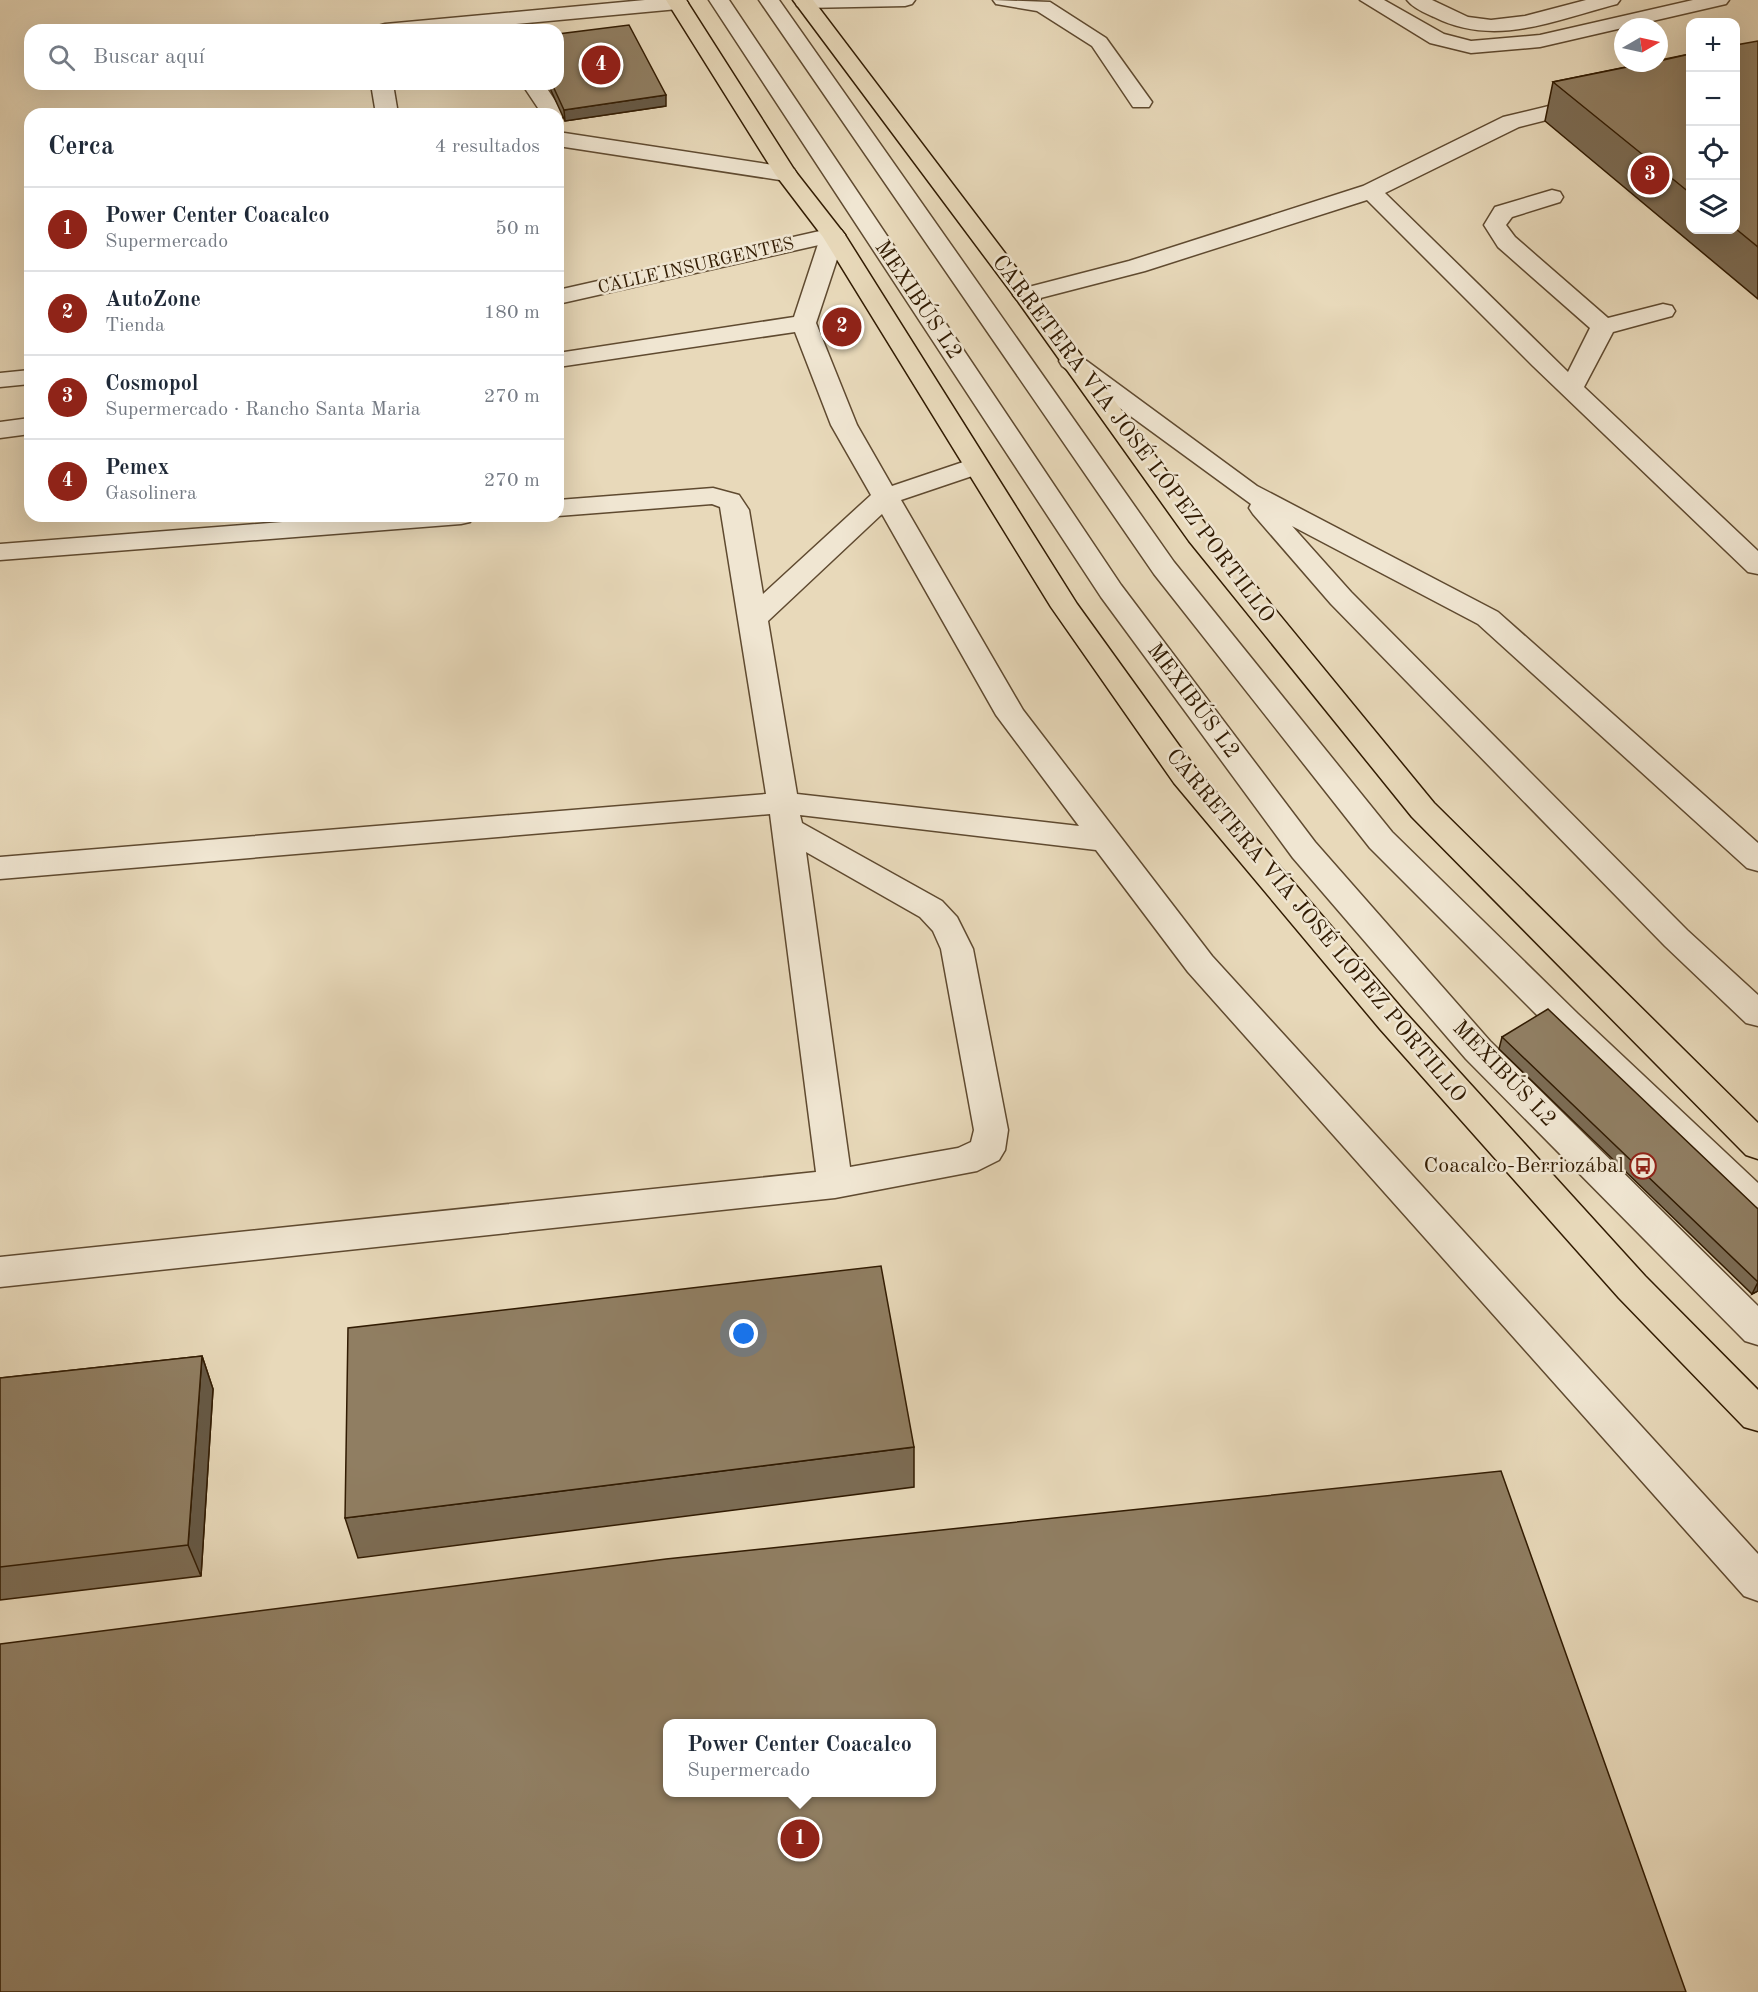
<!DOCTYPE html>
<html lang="es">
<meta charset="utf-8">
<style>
:root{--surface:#fff;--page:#f2f2f3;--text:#1f2937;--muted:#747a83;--line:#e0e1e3;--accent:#8f2418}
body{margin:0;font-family:"Old Standard TT",serif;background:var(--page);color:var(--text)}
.controls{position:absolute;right:18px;top:18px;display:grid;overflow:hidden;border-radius:12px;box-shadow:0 6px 24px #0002}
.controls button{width:54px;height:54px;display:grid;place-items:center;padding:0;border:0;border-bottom:2px solid var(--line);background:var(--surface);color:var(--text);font:30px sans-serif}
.compass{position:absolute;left:1614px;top:18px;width:54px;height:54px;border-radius:50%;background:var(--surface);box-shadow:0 6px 24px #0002;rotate:81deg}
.you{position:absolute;left:744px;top:1334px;width:21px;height:21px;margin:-15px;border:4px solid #fff;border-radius:50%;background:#1a73e8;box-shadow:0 0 0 9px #1a73e833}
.badge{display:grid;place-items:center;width:39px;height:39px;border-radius:50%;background:var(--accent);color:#fff;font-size:20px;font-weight:700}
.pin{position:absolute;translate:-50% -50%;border:3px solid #fff;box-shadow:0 2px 6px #0006}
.popup{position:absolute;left:663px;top:1719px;width:273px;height:78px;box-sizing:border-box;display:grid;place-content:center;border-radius:12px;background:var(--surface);filter:drop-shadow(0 2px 4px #0005);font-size:20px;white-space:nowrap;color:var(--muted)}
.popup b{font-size:22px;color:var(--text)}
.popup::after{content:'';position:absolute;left:50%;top:100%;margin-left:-12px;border:12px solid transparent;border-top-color:var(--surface)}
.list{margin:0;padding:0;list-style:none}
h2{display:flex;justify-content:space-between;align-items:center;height:78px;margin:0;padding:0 24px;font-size:26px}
h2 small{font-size:20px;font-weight:400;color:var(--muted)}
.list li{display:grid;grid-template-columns:39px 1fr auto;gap:18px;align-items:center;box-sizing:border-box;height:84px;padding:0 24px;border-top:2px solid var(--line)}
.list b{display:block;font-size:22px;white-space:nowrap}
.list p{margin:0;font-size:20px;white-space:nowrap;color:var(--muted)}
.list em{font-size:20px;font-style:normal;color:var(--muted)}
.icon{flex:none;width:33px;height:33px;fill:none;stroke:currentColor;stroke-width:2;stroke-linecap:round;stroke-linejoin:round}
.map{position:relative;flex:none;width:1758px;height:1992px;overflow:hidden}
.search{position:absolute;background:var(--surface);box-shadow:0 6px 24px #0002;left:24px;top:24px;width:540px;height:66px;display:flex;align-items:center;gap:15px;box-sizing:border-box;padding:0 21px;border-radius:18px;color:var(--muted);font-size:22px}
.panel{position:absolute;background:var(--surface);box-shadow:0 6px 24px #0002;left:24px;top:108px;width:540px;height:414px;border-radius:18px}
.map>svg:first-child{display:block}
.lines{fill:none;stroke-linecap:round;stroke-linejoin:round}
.service-casing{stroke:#5f4a30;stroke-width:3}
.minor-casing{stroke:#5f4a30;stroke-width:3}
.tertiary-casing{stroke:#5f4a30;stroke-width:3}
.primary-casing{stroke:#311b02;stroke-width:3}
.service{fill:#f0e6d2;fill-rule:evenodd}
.minor{fill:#f0e6d2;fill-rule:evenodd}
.tertiary{fill:#f0e6d2;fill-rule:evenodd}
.primary{fill:#e8d9ba;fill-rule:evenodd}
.wall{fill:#7c6c54;stroke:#311b02;stroke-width:1.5}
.shaded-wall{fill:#655845;stroke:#311b02;stroke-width:1.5}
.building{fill:#907e62;stroke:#311b02;stroke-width:1.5;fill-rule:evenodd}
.labels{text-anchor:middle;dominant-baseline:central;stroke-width:5;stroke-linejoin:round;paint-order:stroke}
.far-street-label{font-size:18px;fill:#311b02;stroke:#f0e6d2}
.street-label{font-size:22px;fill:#311b02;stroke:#f0e6d2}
.poi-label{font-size:22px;fill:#311b02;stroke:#f0e6d2;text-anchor:end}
</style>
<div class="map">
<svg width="1758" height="1992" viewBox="0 0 1758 1992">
<rect width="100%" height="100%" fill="#e8d9ba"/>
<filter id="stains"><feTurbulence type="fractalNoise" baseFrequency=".00333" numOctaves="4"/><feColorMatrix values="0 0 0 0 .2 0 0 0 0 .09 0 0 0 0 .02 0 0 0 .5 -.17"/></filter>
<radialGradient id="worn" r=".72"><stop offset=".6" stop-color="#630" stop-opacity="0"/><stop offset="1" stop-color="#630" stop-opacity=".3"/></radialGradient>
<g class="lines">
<g class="service-casing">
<g id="service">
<polygon points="645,0 686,0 688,3 685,7 678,9 451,30 375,30 378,26 385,24"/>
<polygon points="709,0 729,0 1121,585 1315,842 1490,1041 1758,1306 1758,1345 1745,1341 1466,1059 1293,858 1101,597"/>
<polygon points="759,0 779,0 1174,562 1392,832 1578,1014 1758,1183 1758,1219 1745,1215 1554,1032 1370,848 1154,574"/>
<polygon points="371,84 393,84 398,114 376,114"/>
<polygon points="522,84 544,84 564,114 561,119 558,119 558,114 542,114"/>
<polygon points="1590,96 1598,97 1601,102 1598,107 1519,127 1385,193 1568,372 1590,328 1498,247 1484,225 1495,207 1552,190 1560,192 1563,197 1560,202 1512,217 1506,225 1515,237 1608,318 1663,304 1672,306 1675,311 1672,316 1613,332 1584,387 1758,551 1758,574 1748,572 1533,366 1367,200 1145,271 1025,302 1017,300 1013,295 1017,290 1129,261 1363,186 1503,117"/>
<polygon points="558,132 786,167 794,169 797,174 794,179 786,181 558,146"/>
<path d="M833,228L841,230L845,235L816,323L857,425L892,486L975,458L984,460L988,466L984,472L901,500L1023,710L1212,956L1758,1554V1601L1744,1596L1188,972L1096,850L800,815L802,823L942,901L957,917L973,949L1008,1130L1005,1150L999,1160L977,1171L835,1198L0,1287V1257L816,1172L770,814L0,879V857L766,794L720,507L712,504L558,516V500L713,488L739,495L749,510L763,594L871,495L831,425L795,332L558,367V353L794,317L821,235L825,230ZM882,514L996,715L1079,826L797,794L768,621ZM806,852L920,917L933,931L941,949L974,1130L971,1142L958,1148L850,1167Z"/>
<polygon points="1071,354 1080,356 1257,486 1498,612 1758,843 1758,871 1747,868 1478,624 1292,526 1351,592 1687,930 1758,995 1758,1026 1746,1023 1665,946 1331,604 1253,514 1249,508 1251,504 1062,366 1059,361 1062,356"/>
<polygon points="30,418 30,434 0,438 0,422"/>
<polygon points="358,516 474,516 470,522 461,524 0,560 0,544"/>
</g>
</g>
<g class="minor-casing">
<g id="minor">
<polygon points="795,0 915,0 912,4 905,6 804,8 797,6"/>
<polygon points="993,0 1050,2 1106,38 1152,102 1149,107 1133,107 1092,46 1037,11 996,4"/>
<polygon points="833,228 841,230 845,235 841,240 558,304 558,290"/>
<polygon points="30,370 30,384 0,387 0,373"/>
</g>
</g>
<g class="tertiary-casing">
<g id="tertiary">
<polygon points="1360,0 1384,0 1444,34 1471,41 1540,35 1693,0 1729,0 1726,4 1540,47 1471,53 1430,43"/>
<path d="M1407,0H1432L1468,17L1491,20L1525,16L1586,0H1620L1617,4C1555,20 1495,48 1434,17C1425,13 1413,8 1407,0Z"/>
</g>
</g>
<g class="primary-casing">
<g id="primary">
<polygon points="666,0 686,0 795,171 845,235 1077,604 1196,769 1404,1011 1645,1276 1758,1390 1758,1431 1744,1427 1619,1298 1380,1029 1174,783 1051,607 823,237 775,174"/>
<polygon points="793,0 813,0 1033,290 1209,529 1434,803 1758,1123 1758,1159 1746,1155 1412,817 1189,541 1017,300"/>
</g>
</g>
<use href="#service" class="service"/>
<use href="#minor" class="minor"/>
<use href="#tertiary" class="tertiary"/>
<use href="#primary" class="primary"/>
</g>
<g class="wall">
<polygon points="1758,41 1758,299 1545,121 1553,82 1690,54 1690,230 1736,230"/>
<polygon points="548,84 558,84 666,106 565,121"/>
<polygon points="1502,1037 1758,1209 1758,1291 1752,1294 1499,1049"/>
<polygon points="202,1356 213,1389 201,1576 0,1600 0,1378"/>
<polygon points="914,1447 914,1487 358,1558 345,1518"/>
</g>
<g class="shaded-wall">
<polygon points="666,95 666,106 565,121 564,110"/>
<polygon points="1758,1282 1758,1291 1752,1294"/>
<polygon points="202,1356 213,1389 201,1576 188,1545"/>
</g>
<g class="building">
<polygon points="629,25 666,95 564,110 552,84 558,84 558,34"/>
<polygon points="1758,41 1758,247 1736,229 1736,45"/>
<polygon points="1690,54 1690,193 1553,82 1647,63 1659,63 1659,61"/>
<polygon points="1548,1009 1758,1209 1758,1282 1502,1037"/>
<polygon points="881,1266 914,1447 345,1518 348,1328"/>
<polygon points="202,1356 188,1545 0,1567 0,1378"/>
<path d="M1501,1471L1686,1992H0V1644L666,1559ZM668,1724H932V1792H668Z"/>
</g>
<defs>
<g id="bus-ring" transform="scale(1.35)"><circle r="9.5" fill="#f0e6d2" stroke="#8f2418" stroke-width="1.5"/><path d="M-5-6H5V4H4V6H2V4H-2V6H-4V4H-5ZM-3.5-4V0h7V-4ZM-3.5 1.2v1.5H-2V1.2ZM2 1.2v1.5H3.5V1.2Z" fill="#8f2418"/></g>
</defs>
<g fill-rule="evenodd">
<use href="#bus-ring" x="1643" y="1166"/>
</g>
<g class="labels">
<g class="far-street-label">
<text transform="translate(696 266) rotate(-13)">CALLE INSURGENTES</text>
</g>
<g class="street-label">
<text transform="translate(918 300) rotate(56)">MEXIBÚS L2</text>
<text transform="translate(1133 439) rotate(53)">CARRETERA VÍA JOSÉ LÓPEZ PORTILLO</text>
<text transform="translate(1193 701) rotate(53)">MEXIBÚS L2</text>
<text transform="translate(1316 926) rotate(50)">CARRETERA VÍA JOSÉ LÓPEZ PORTILLO</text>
<text transform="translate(1504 1074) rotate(46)">MEXIBÚS L2</text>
</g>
<g class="poi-label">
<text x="1624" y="1166">Coacalco-Berriozábal</text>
</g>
</g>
<rect width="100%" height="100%" filter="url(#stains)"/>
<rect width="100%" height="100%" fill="url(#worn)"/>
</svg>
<div class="controls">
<button>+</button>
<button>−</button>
<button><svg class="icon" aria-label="locate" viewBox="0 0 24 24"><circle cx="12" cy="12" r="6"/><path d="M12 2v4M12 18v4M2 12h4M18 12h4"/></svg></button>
<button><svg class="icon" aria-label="layers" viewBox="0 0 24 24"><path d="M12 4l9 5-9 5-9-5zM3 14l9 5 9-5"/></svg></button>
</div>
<svg class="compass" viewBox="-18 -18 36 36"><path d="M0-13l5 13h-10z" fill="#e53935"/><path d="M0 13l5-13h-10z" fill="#747a83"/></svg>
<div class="you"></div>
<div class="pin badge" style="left:800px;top:1839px">1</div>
<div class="popup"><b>Power Center Coacalco</b>Supermercado</div>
<div class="pin badge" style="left:842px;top:327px">2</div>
<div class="pin badge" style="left:1650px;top:175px">3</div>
<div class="pin badge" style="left:601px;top:65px">4</div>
<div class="search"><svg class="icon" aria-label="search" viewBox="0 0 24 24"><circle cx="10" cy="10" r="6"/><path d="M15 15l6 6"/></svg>Buscar aquí</div>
<section class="panel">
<h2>Cerca<small>4 resultados</small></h2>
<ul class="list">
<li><span class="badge">1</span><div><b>Power Center Coacalco</b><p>Supermercado</p></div><em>50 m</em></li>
<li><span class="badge">2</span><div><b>AutoZone</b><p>Tienda</p></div><em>180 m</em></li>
<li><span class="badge">3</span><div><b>Cosmopol</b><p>Supermercado · Rancho Santa Maria</p></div><em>270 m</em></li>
<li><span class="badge">4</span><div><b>Pemex</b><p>Gasolinera</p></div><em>270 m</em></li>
</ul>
</section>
</div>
